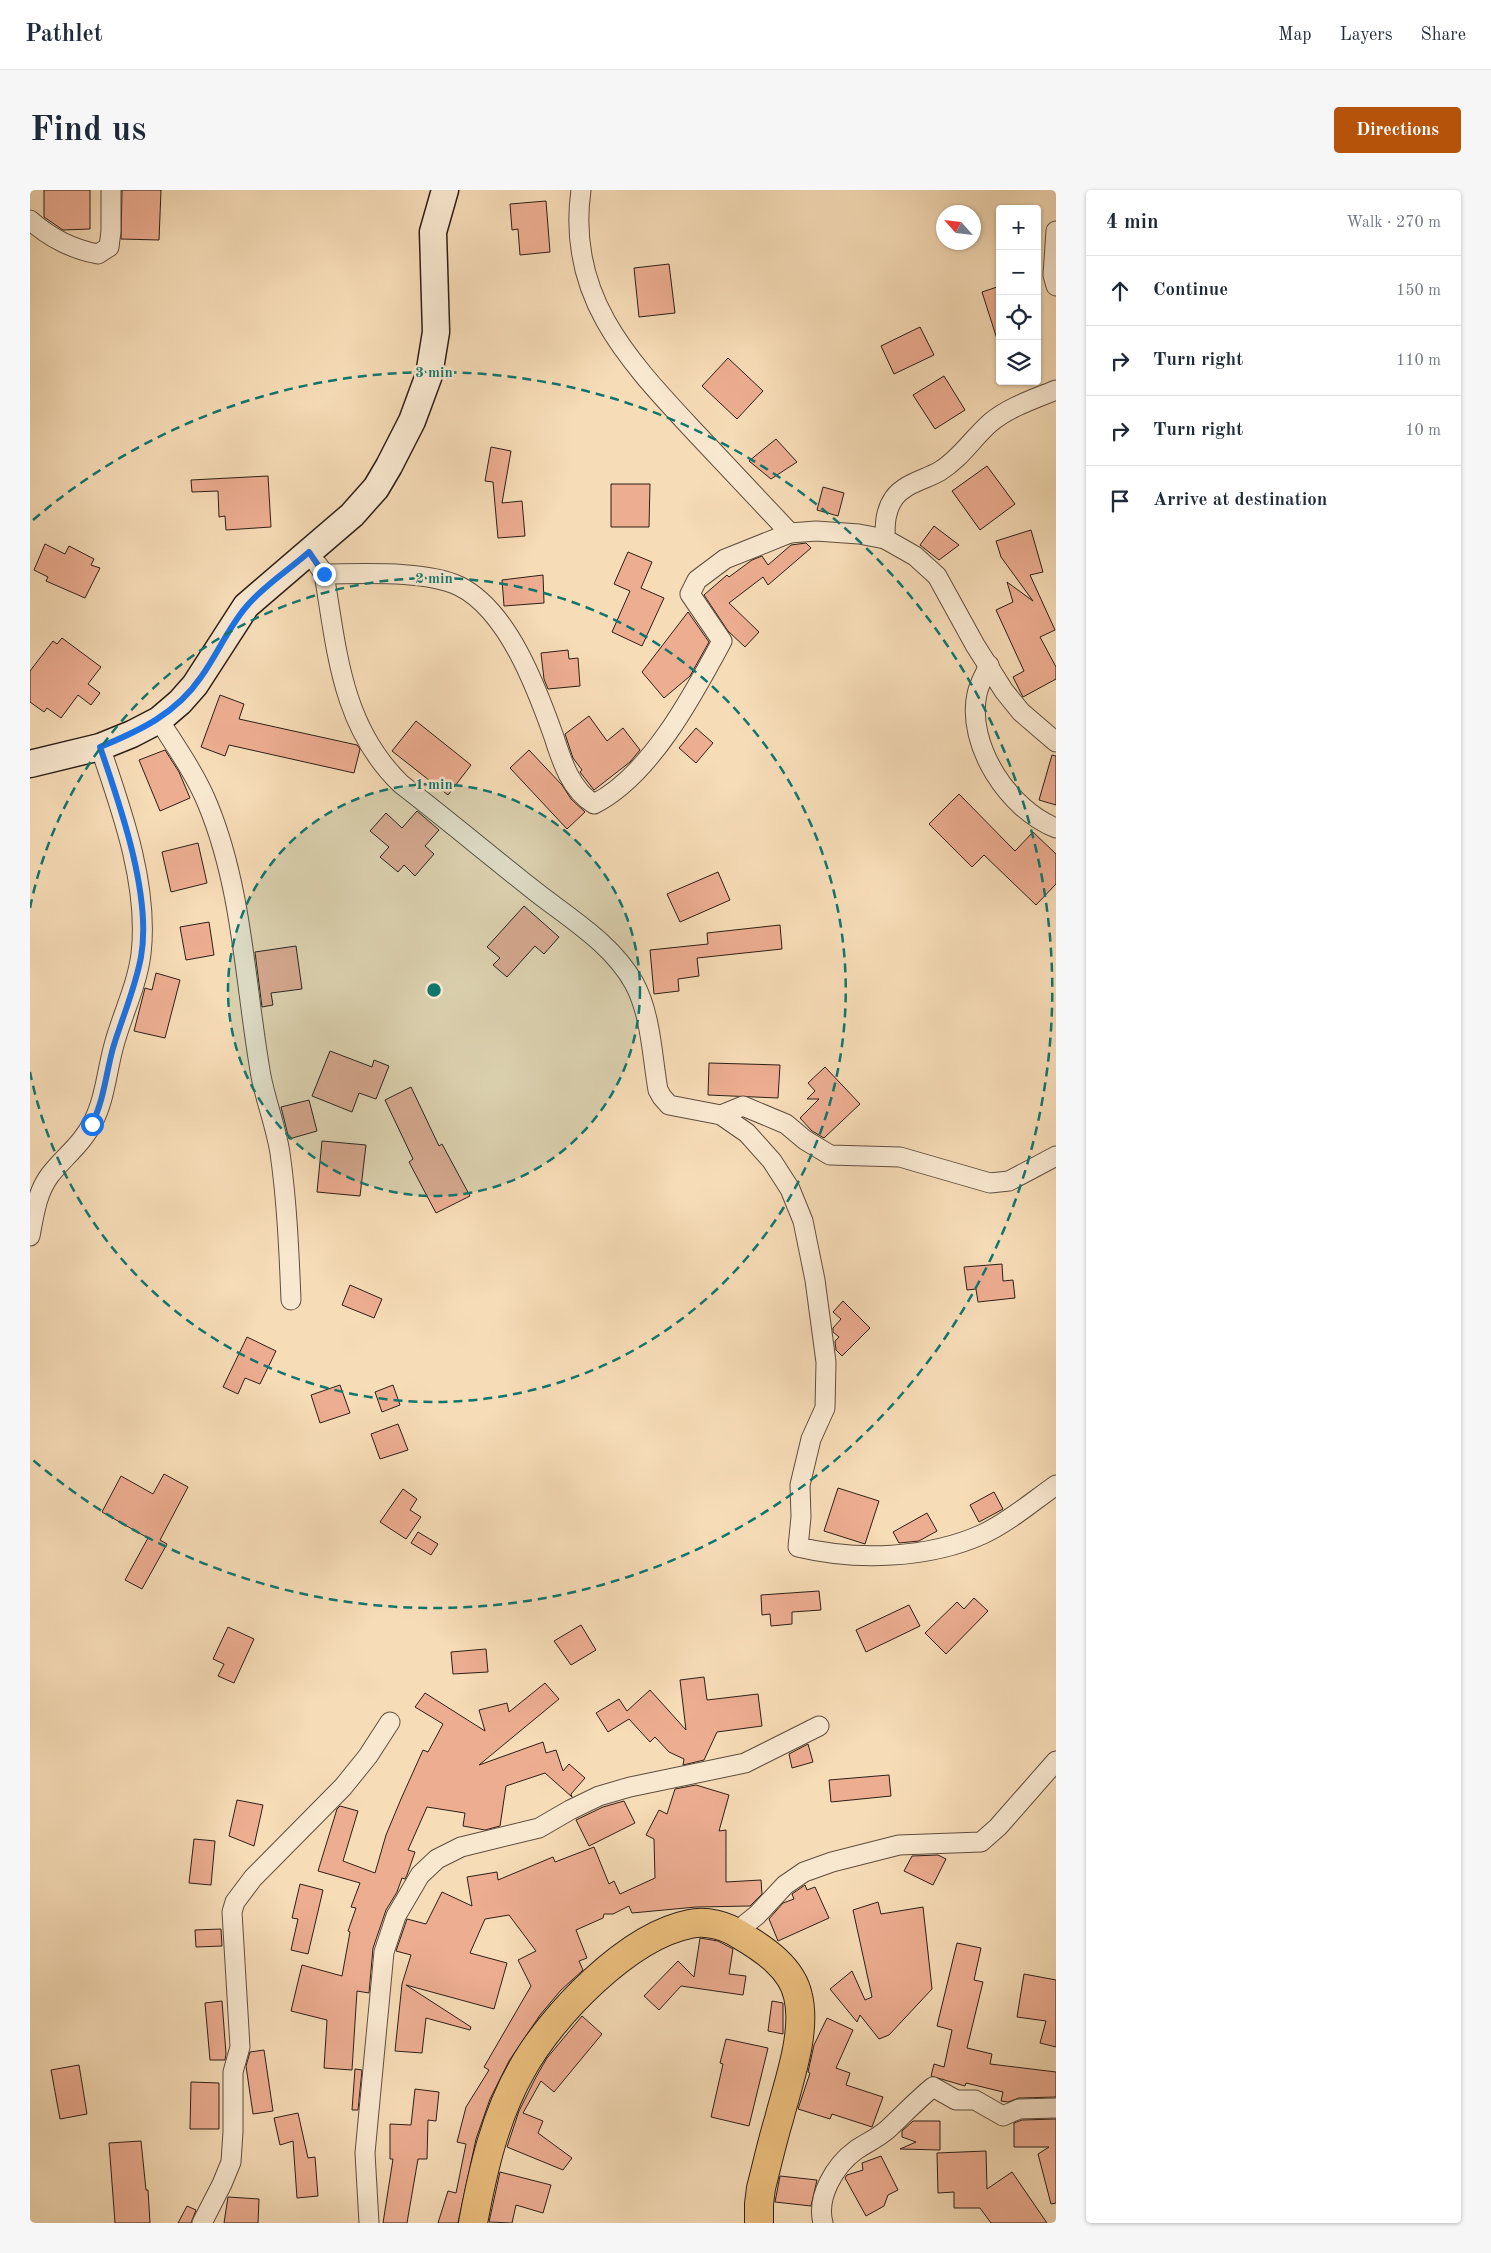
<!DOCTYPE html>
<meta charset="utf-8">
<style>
:root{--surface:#fff;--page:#f6f6f7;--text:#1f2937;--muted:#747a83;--line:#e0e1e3;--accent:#b45309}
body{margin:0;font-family:"Old Standard TT",serif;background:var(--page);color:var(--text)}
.controls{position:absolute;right:15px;top:15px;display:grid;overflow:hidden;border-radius:5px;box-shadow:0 1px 4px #0004}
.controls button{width:45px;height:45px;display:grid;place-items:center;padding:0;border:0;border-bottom:1px solid var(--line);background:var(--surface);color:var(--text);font:25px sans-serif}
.compass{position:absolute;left:906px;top:15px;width:45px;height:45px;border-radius:50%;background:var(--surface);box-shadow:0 1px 4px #0004;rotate:297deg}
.stop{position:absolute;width:15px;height:15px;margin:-11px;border:4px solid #1a73e8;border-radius:50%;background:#fff}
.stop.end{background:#1a73e8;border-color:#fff;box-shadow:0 1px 5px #0008}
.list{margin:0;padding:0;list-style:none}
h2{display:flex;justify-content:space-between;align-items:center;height:65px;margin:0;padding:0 20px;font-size:21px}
h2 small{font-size:16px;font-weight:400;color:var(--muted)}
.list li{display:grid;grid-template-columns:32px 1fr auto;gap:15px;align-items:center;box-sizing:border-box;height:70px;padding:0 20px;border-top:1px solid var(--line)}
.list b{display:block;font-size:19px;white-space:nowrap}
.list em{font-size:16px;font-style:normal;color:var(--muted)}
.icon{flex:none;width:28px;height:28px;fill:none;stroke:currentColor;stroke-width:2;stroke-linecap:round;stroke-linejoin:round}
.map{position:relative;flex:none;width:1026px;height:2033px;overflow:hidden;border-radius:5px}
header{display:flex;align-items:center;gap:30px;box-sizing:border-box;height:70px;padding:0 25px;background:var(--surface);border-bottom:1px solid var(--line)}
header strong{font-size:24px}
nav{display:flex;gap:28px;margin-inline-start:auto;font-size:18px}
.intro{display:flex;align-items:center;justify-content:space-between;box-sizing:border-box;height:120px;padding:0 30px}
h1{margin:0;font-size:35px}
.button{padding:12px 22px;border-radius:5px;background:var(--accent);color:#fff;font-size:18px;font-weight:700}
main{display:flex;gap:30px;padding:0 30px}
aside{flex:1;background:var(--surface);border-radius:5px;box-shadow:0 1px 4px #0004}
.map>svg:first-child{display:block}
.building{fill:#edad91;stroke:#2d1f17}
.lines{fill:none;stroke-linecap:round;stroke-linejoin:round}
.street-casing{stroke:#5f4e3f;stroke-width:21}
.secondary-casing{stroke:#2d1f17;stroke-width:29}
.primary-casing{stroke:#2d1f17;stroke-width:30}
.street{stroke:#f9e8d0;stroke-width:19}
.secondary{stroke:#f9e8d0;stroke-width:26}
.primary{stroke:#ebbe7c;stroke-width:28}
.route{stroke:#1a73e8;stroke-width:6}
.ring{fill:none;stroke:#0f766e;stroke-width:2.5;stroke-dasharray:9 6}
.centre{fill:#0f766e;stroke:#f9e8d0;stroke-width:2.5}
.ring-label{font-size:15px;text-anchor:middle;font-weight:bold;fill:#0f766e;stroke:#f9e8d0;stroke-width:5;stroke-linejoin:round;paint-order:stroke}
</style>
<header>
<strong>Pathlet</strong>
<nav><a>Map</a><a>Layers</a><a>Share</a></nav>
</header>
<div class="intro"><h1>Find us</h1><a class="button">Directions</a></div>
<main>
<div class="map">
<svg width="1026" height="2033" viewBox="0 0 1026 2033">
<rect width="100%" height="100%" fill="#f6dcb7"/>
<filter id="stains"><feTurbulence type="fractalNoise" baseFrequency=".004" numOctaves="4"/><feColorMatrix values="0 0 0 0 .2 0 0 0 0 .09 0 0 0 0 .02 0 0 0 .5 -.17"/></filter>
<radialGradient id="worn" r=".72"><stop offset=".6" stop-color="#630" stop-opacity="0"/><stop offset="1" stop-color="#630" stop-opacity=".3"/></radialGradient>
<g class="building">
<polygon points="14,0 60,0 60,39 33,40 14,27"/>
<polygon points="92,0 131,0 129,50 91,49"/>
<polygon points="516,11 520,62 490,65 488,39 482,40 480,14"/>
<polygon points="639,74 645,123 609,127 604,78"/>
<polygon points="970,96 970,148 967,149 952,102"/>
<polygon points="890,137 904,165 864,184 851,156"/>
<polygon points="698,168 733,201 707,229 672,196"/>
<polygon points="914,186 935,220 905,239 883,205"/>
<polygon points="746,249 767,272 741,289 719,271"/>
<polygon points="461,257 481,261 472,313 492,311 495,346 468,348 463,292 455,291"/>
<polygon points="957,276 985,314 950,340 922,301"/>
<polygon points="238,286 241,337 196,340 195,326 189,327 188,301 162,302 161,290"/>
<polygon points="581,294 620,294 619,337 581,337"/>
<polygon points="793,297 814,303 808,326 787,320"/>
<polygon points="904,336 929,355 909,370 890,355"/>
<polygon points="1001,340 1013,382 1000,385 1025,440 1010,447 1026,477 1026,489 993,507 983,487 994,481 966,420 983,412 977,392 1003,411 971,367 966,351"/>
<polygon points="776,353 781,358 738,395 733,387 699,413 729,442 715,457 698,441 674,405 697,385 699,387 722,370 732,366 738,375 761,355"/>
<polygon points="15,354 35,364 39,356 64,369 61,375 70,378 55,408 16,391 18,387 4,380"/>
<polygon points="598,362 622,372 611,398 634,408 612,456 582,442 600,401 584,394"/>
<polygon points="513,385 514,413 474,416 472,390"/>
<polygon points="658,422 679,452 660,486 634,508 612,482"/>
<polygon points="32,448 71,477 58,494 70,503 61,515 48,505 31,528 17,518 14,522 0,512 0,481 23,451 27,454"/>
<polygon points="538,460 539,469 548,468 550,496 518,499 514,489 511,463"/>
<polygon points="190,505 214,514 209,529 327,555 330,559 324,583 199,555 195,566 171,557"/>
<polygon points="559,526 577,551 593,538 610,560 600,572 564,600 550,582 552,580 543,568 535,544"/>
<polygon points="386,531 441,575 418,605 362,561"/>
<polygon points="666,538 683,553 666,573 649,558"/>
<polygon points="135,560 149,582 160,608 130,621 109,570"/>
<polygon points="499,560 532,595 541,609 555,622 537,639 480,578"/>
<polygon points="1022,565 1026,566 1026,615 1009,610"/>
<polygon points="929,604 985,661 1003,642 1026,664 1026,694 1006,715 954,665 942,677 899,634"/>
<polygon points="387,621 409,640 395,656 404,664 385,686 374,675 368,682 350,667 359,657 340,641 356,623 372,638"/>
<polygon points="168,653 177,693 141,702 132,662"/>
<polygon points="688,682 700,710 650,732 637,704"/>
<polygon points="494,716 529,747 514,764 505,756 477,787 463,775 470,768 457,757"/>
<polygon points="179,732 184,765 156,770 150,737"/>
<polygon points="750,735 752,759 667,768 669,786 648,789 649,801 624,804 620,760 678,754 677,743"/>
<polygon points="266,756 272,799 241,803 243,815 232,817 225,762"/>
<polygon points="126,783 150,790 135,848 104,841 115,798 122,800"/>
<polygon points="300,861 342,877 344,870 359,876 346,909 329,903 322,922 282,906"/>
<polygon points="679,873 750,875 748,908 678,905"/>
<polygon points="795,877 830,914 794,948 782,941 770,928 789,909 777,909 785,901 778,893"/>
<polygon points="381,897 409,956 412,954 440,1006 406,1023 379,972 383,969 355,910"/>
<polygon points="279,910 287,941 259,949 251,917"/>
<polygon points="292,951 336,955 330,1006 287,1002"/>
<polygon points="972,1074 973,1091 983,1090 985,1108 948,1112 946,1099 937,1100 934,1077"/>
<polygon points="320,1095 352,1109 344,1128 312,1115"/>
<polygon points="813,1111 840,1138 812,1166 806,1160 805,1151 809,1147 803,1142 803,1138 811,1129 803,1122"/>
<polygon points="217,1147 246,1161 230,1194 215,1188 208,1204 193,1197"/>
<polygon points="310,1195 320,1223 290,1233 281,1205"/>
<polygon points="363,1195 370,1215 352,1222 345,1202"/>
<polygon points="368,1234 378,1260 350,1269 341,1244"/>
<polygon points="134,1284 158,1297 130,1350 137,1354 112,1399 95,1390 118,1348 72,1322 91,1286 123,1304"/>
<polygon points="808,1298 849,1311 835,1354 794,1341"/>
<polygon points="373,1299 387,1309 380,1320 391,1327 376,1349 350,1332"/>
<polygon points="964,1302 973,1319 949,1332 940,1315"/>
<polygon points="897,1323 907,1341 889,1351 869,1353 863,1342"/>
<polygon points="388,1342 408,1354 401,1365 381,1353"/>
<polygon points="789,1401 791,1420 762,1422 762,1434 741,1436 740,1424 732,1425 731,1405"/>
<polygon points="944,1408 958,1421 916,1464 895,1443 927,1412 934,1419"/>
<polygon points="879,1415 890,1436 836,1462 826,1440"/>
<polygon points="551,1435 566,1460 541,1475 524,1451"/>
<polygon points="198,1437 224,1449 204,1493 188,1486 194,1474 183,1469"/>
<polygon points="456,1459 458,1482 423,1484 421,1462"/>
<polygon points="674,1487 677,1510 728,1504 732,1536 687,1542 674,1570 653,1575 654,1569 639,1562 625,1547 620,1552 599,1529 578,1542 566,1523 589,1509 597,1521 620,1500 656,1540 650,1490"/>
<polygon points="515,1493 529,1509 449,1575 513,1552 516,1563 526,1560 533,1581 539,1574 555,1588 541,1604 542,1607 515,1583 476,1596 470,1636 455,1640 433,1636 435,1623 397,1617 378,1660 385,1662 377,1685 375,1689 372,1688 367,1702 356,1720 343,1758 339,1803 327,1801 322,1880 294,1878 297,1830 261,1821 272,1775 312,1786 320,1742 318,1741 326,1718 321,1717 330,1693 288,1681 307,1619 310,1616 328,1621 313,1671 345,1683 356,1645 371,1609 393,1560 398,1562 413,1534 385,1517 395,1503 455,1541 449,1520 477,1513 479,1522"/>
<polygon points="778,1554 783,1572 762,1578 759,1564"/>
<polygon points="859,1585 861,1606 801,1612 799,1590"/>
<polygon points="666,1595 699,1605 689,1641 696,1640 696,1692 731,1690 732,1704 720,1716 666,1717 602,1723 599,1716 583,1724 574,1724 573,1728 546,1740 557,1768 549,1771 553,1780 531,1800 510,1825 479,1871 460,1909 446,1949 428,2033 408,2033 418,2001 426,2003 436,1954 427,1952 436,1917 459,1880 454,1877 501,1796 488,1770 506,1761 479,1725 455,1729 440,1763 477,1773 464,1819 376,1795 441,1837 440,1840 396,1828 392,1863 365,1861 372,1794 381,1765 366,1761 377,1729 396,1734 412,1702 442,1716 437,1687 467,1682 468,1690 523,1667 525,1672 564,1657 579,1694 584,1691 590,1704 625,1688 624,1649 616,1645 629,1620 637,1624 645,1599"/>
<polygon points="207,1610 233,1615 224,1656 199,1646"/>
<polygon points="594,1611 605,1633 559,1656 546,1630 573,1617"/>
<polygon points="164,1649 185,1651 181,1695 159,1693"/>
<polygon points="908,1665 916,1669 903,1695 874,1681 882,1666"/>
<polygon points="270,1694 293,1700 278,1764 261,1760 268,1729 262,1728"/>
<polygon points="775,1695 777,1700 785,1697 799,1728 748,1751 739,1729 753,1713 764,1709 762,1704"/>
<polygon points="848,1712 851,1724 893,1717 902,1799 859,1845 849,1849 830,1825 827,1832 800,1799 822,1781 835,1810 842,1807 823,1720"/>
<polygon points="191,1739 192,1756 166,1757 165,1740"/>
<polygon points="670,1748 688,1751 703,1759 699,1784 716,1786 713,1805 651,1796 629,1820 614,1806 648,1771 664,1787"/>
<polygon points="927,1753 951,1758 944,1790 953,1792 937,1858 962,1864 960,1874 1026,1882 1026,1907 989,1908 978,1912 971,1911 973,1902 936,1893 935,1896 901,1886 904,1874 914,1877 922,1840 907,1836"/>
<polygon points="994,1784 1026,1790 1026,1857 1010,1853 1016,1831 987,1827"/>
<polygon points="192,1811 196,1864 195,1870 180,1870 175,1813"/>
<polygon points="742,1811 753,1813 753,1844 738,1841"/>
<polygon points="552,1826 572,1844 524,1902 511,1891 493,1923 513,1931 508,1943 542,1968 533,1980 477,1957 489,1921 506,1887 517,1868"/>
<polygon points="797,1828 823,1840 806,1878 820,1883 816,1895 853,1907 842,1937 802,1924 800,1929 768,1919 780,1883 778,1882 784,1855"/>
<polygon points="696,1849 738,1858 719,1936 681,1927 693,1874 690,1873"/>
<polygon points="234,1860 243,1921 223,1924 216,1876 220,1862"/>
<polygon points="49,1875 57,1924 30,1929 21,1880"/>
<polygon points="325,1879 332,1880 328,1920 322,1920"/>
<polygon points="161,1892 189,1893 189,1939 160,1939"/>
<polygon points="385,1899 409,1902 406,1931 398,1930 397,1969 388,1969 377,2033 353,2033 363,1969 360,1969 360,1934 381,1935"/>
<polygon points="268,1923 278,1968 285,1967 288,2006 267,2008 263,1951 250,1955 244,1928"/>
<polygon points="1026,1929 1026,2013 1021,2014 1008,1964 1019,1957 984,1957 984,1933 992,1930"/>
<polygon points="883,1931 910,1931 910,1960 870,1959 886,1952 872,1947 872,1941"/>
<polygon points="111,1951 116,2000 118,2000 120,2033 85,2033 79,1953"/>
<polygon points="956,1961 957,1999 982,1982 1017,2033 961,2033 950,2018 924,2018 924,2002 908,2003 907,1963"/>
<polygon points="851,1966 868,2000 858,2005 854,2016 836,2026 815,1988 817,1985 833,1980 832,1973"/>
<polygon points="470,1982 521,1995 513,2023 486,2015 482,2033 459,2032"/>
<polygon points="750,1986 787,1990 781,2016 745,2012"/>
<polygon points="198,2007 229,2009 228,2033 194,2033"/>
<polygon points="157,2016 166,2020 161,2033 148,2033"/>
</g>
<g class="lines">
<g class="street-casing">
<g id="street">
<path d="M551,0C536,106 598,170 664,241C696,275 728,309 760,343"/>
<path d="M0,30C19,47 41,59 68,64L79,57L81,41V0"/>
<polyline points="1026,41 1023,85 1026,96"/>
<path d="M855,349C855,334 855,321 864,308C875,293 895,290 910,281C930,269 943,248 960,233C979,217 1004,209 1026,200"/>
<path d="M288,375L294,384C331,384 395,380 429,396C478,420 507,499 524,547C532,572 541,600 564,614C620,586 663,505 692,451L660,404L667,390L695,369L760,343L786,341L829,344L855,349L885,366L907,386L945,455L974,501L991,522L1026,552"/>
<path d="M294,384C307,460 311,536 371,594C415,628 458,664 501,698C537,727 581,752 604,793C621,824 622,866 628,900L632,907L639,915L691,925L717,943L742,971L760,999L773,1031L785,1090L796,1172L795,1218L781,1249L770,1295L771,1327L768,1357C826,1371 898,1369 953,1344C979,1332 1003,1311 1026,1295"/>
<path d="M959,475C955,484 949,494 947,504C936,555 979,620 1026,638"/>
<path d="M129,530C146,557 166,585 178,615C213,700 215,796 231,886C236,912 246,937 250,963C257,1012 259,1061 261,1110"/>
<polyline points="691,925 713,916 756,934 775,950 800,965 870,967 960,993 979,991 1026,966"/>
<path d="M0,1046C4,1025 7,1002 20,985C34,967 53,953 63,932C75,909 77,880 84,855C92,825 107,796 111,764C119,696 92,621 70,557"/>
<polyline points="706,1742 727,1725 755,1695 774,1682 802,1672 869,1655 951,1652 968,1637 1026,1571"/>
<polyline points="172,2033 192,1994 201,1972 203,1942 203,1882 210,1857 202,1722 205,1712 223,1688 313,1597 338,1566 360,1532"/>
<polyline points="339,2033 335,1963 354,1762 366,1726 390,1685 407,1669 431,1657 509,1638 540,1620 569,1606 600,1597 715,1573 789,1536"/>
<path d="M793,2033C786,2007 805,1975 826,1960C836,1953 848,1948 858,1939C873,1925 887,1910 903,1897L926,1910H945L973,1926L989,1919L1026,1918"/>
</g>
</g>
<g class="secondary-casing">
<polyline id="secondary" points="0,574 70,557 102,544 129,530 150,512 165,495 216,416 322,325 346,298 359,276 382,231 399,185 406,142 403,42 415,0"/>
</g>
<g class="primary-casing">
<path id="primary" d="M443,2033C453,1980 465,1926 492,1879C522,1825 598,1746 660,1734C676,1730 697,1736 710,1745C734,1759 762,1778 768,1806C777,1843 758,1893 749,1929C742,1952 737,1975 731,1998L729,2014V2033"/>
</g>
<use href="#street" class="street"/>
<use href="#secondary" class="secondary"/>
<use href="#primary" class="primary"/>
</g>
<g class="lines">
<path class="route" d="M62,934C74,910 76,883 83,858C92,828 105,799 111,767C122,706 90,615 70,557C109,541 146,524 171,487C187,465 198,438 216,417C233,396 259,380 279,362L294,384"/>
</g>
<circle cx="404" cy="800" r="206" fill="#0f766e" fill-opacity=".12"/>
<g class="ring">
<circle cx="404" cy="800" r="206"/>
<path d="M0 718A412 412 0 1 1 0 882"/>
<path d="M3 330A618 618 0 1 1 3 1270"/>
</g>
<circle cx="404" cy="800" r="8" class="centre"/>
<g class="ring-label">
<text x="404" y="187">3 min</text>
<text x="404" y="393">2 min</text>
<text x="404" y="599">1 min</text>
</g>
<rect width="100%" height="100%" filter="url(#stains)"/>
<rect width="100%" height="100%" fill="url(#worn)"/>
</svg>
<div class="controls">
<button>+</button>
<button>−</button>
<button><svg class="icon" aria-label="locate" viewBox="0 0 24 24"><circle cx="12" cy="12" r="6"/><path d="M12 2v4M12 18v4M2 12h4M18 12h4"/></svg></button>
<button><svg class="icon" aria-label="layers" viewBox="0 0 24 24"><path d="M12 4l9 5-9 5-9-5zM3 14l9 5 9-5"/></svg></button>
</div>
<svg class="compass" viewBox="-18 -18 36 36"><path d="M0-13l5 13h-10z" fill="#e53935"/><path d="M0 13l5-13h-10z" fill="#747a83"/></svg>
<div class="stop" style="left:62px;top:934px"></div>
<div class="stop end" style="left:294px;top:384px"></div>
</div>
<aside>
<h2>4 min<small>Walk · 270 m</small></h2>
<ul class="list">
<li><svg class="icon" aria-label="ahead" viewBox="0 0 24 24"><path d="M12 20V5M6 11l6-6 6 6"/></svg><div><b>Continue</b></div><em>150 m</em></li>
<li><svg class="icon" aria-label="right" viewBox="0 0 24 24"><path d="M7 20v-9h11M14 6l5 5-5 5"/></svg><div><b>Turn right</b></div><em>110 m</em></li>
<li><svg class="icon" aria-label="right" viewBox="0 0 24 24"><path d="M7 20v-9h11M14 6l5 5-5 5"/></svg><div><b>Turn right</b></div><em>10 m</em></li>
<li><svg class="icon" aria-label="arrive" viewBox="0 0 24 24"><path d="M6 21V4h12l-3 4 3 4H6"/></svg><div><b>Arrive at destination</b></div></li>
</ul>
</aside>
</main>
